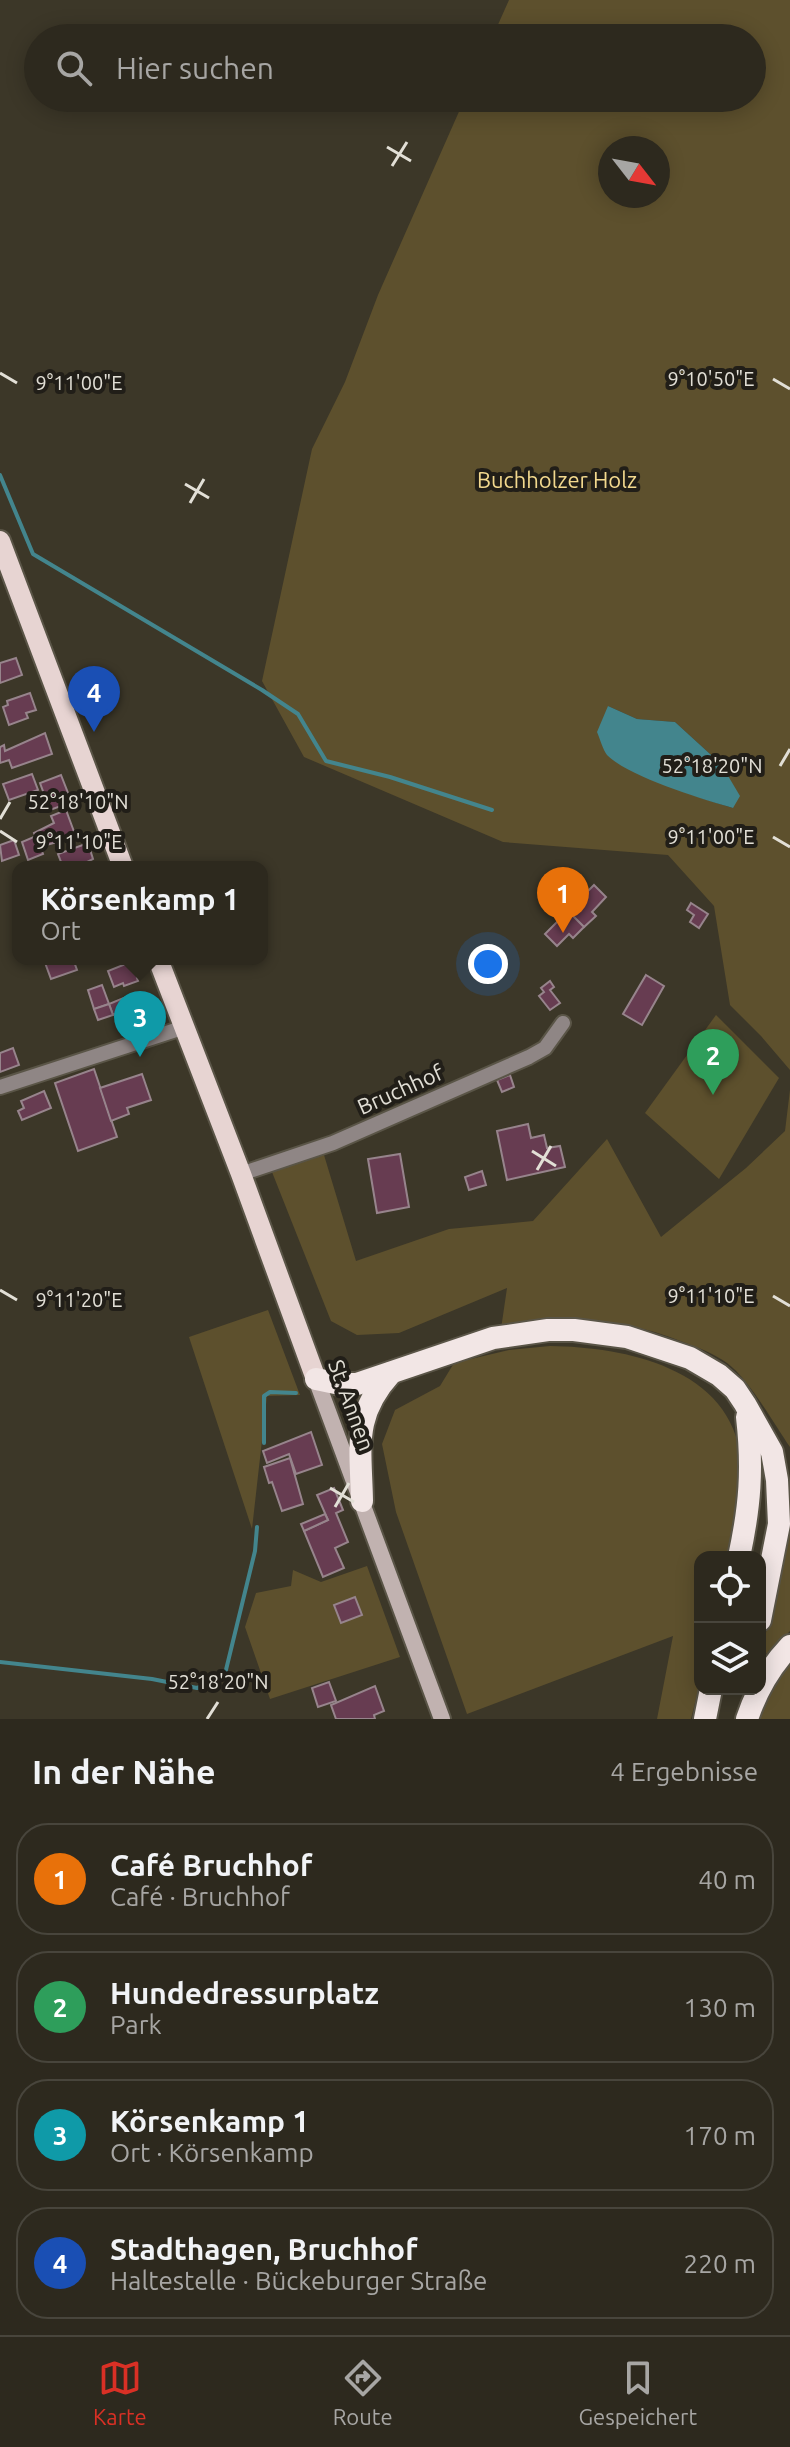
<!DOCTYPE html>
<html lang="de">
<meta charset="utf-8">
<style>
:root{--surface:#2d291e;--page:#353127;--text:#f1f3f6;--muted:#a7a6a4;--line:#48453c;--accent:#d93025}
body{margin:0;font-family:Ubuntu,sans-serif;background:var(--page);color:var(--text)}
.controls{position:absolute;right:24px;bottom:24px;display:grid;overflow:hidden;border-radius:16px;box-shadow:0 4px 20px #0003}
.controls button{width:72px;height:72px;display:grid;place-items:center;padding:0;border:0;border-bottom:2px solid var(--line);background:var(--surface);color:var(--text);font:40px sans-serif}
.compass{position:absolute;left:598px;top:136px;width:72px;height:72px;border-radius:50%;background:var(--surface);box-shadow:0 4px 20px #0003;rotate:121deg}
.you{position:absolute;left:488px;top:964px;width:28px;height:28px;margin:-20px;border:6px solid #fff;border-radius:50%;background:#1a73e8;box-shadow:0 0 0 12px #1a73e833}
.badge{display:grid;place-items:center;width:52px;height:52px;border-radius:50%;background:var(--accent);color:#fff;font-size:26px;font-weight:700}
.pin{position:absolute;translate:-50% -66px;filter:drop-shadow(0 2px 4px #0008)}
.pin::after{content:'';position:absolute;top:42px;width:28px;height:24px;background:inherit;clip-path:polygon(0 0,100% 0,50% 100%)}
.popup{position:absolute;left:12px;top:861px;width:256px;height:104px;box-sizing:border-box;display:grid;place-content:center;border-radius:16px;background:var(--surface);filter:drop-shadow(0 2px 6px #0005);font-size:26px;white-space:nowrap;color:var(--muted)}
.popup b{font-size:30px;color:var(--text)}
.popup::after{content:'';position:absolute;left:50%;top:100%;margin-left:-16px;border:16px solid transparent;border-top-color:var(--surface)}
.list{margin:0;padding:0;list-style:none}
h2{display:flex;justify-content:space-between;align-items:center;height:104px;margin:0;padding:0 32px;font-size:34px}
h2 small{font-size:26px;font-weight:400;color:var(--muted)}
.list li{display:grid;grid-template-columns:52px 1fr auto;gap:24px;align-items:center;box-sizing:border-box;height:112px;margin:0 16px 16px;padding:0 16px;border:2px solid var(--line);border-radius:32px}
.list b{display:block;font-size:30px;white-space:nowrap}
.list p{margin:0;font-size:26px;white-space:nowrap;color:var(--muted)}
.list em{font-size:26px;font-style:normal;color:var(--muted)}
.icon{flex:none;width:44px;height:44px;fill:none;stroke:currentColor;stroke-width:2;stroke-linecap:round;stroke-linejoin:round}
.map{position:relative;flex:none;width:790px;height:1719px;overflow:hidden}
.search{position:absolute;background:var(--surface);box-shadow:0 4px 20px #0003;left:24px;right:24px;top:24px;height:88px;display:flex;align-items:center;gap:20px;box-sizing:border-box;padding:0 28px;border-radius:44px;color:var(--muted);font-size:30px}
.sheet{height:616px;background:var(--surface)}
nav{display:flex;justify-content:space-around;align-items:center;box-sizing:border-box;height:112px;border-top:2px solid var(--line);background:var(--surface);font-size:22px;color:var(--muted)}
nav a{display:grid;justify-items:center;gap:4px}
nav .on{color:var(--accent)}
.map>svg:first-child{display:block}
.green{fill:#5d502d;fill-rule:evenodd}
.water{fill:#43858d}
.lines{fill:none;stroke-linecap:round;stroke-linejoin:round}
.stream{stroke:#43858d;stroke-width:4}
.building{fill:#673c51;stroke:#97848c;stroke-width:2}
.minor-casing{stroke:#5a5547;stroke-width:18}
.secondary-casing{stroke:#5a5547;stroke-width:20}
.primary-casing{stroke:#5a5547;stroke-width:24}
.trunk-casing{stroke:#5a5547;stroke-width:26}
.minor{stroke:#8f8685;stroke-width:14}
.secondary{stroke:#c1b2b0;stroke-width:16}
.primary{stroke:#e7d4d2;stroke-width:20}
.trunk{stroke:#f2e6e5;stroke-width:22}
.ticks{fill:none;stroke:#e2dfd6;stroke-width:3}
.labels{text-anchor:middle;dominant-baseline:central;stroke-width:8;stroke-linejoin:round;paint-order:stroke}
.park-label{font-size:22px;fill:#f3d98e;stroke:#211e18}
.street-label{font-size:22px;fill:#e2dfd6;stroke:#211e18}
.ticks-label{font-size:20px;text-anchor:middle;fill:#e2dfd6;stroke:#211e18;stroke-width:8;stroke-linejoin:round;paint-order:stroke}
</style>
<div class="map">
<svg width="790" height="1719" viewBox="0 0 790 1719">
<rect width="100%" height="100%" fill="#3c3728"/>
<g class="green">
<path d="M509,0H790V1070L761,1036L730,1005L714,906L668,855L503,842L304,757L262,681L312,449L345,382L378,295L465,98H752V38H492ZM610,148H658V196H610ZM608,706L637,719L675,722L721,764L733,808C688,795 647,779 607,754Z"/>
<polygon points="716,1015 779,1078 719,1179 645,1113"/>
<path d="M790,1090V1447C774,1424 749,1379 727,1363C715,1354 697,1347 683,1342C617,1316 569,1318 501,1329L507,1288L399,1333L357,1335L331,1321L272,1172L324,1155L356,1261L449,1229L533,1221L607,1139L661,1237L746,1168L785,1131Z"/>
<polygon points="268,1310 300,1395 267,1396 252,1529 189,1337"/>
<path d="M550,1346C625,1347 732,1368 741,1460C745,1492 735,1526 729,1557H700V1683L691,1719H657L673,1636L467,1714L396,1512L382,1444L395,1410L440,1386L454,1363L509,1350Z"/>
<polygon points="790,1506 790,1631 768,1654 762,1652 788,1526"/>
<polygon points="367,1566 400,1657 270,1699 245,1627 256,1593 291,1586 293,1570 321,1582"/>
<polygon points="790,1657 790,1719 755,1719"/>
</g>
<path class="water" d="M608,706L637,719L675,722L721,764L740,796L733,808C702,799 629,777 607,755C603,750 600,739 597,732Z"/>
<g class="lines">
<g class="stream">
<polyline points="0,475 33,554 262,690 298,714 326,761 390,777 492,810"/>
<polyline points="264,1443 264,1396 270,1392 296,1393"/>
<polyline points="0,1662 152,1679 197,1688 224,1678 255,1551 257,1527"/>
</g>
</g>
<g class="building">
<polygon points="16,658 22,675 0,683 0,663"/>
<polygon points="30,693 36,710 26,713 28,718 9,725 3,707 8,705 7,701"/>
<polygon points="45,733 52,754 12,768 9,760 0,763 0,747 4,745 5,751"/>
<polygon points="32,774 38,790 9,800 3,784"/>
<polygon points="61,775 68,793 57,797 61,806 50,810 40,783"/>
<polygon points="66,810 76,837 46,845 43,837 37,840 34,833 54,823 51,816"/>
<polygon points="36,836 43,854 28,860 22,842"/>
<polygon points="14,840 19,855 2,861 0,845"/>
<polygon points="88,843 93,859 85,863 86,867 63,867 58,854"/>
<polygon points="594,885 606,897 592,912 596,916 584,927 568,911"/>
<polygon points="691,903 708,914 699,928 690,922 694,915 687,910"/>
<polygon points="568,911 584,927 573,938 569,934 557,946 545,934"/>
<polygon points="73,959 77,970 51,979 44,960"/>
<polygon points="133,961 139,977 137,978 138,981 124,986 123,983 114,987 108,971"/>
<polygon points="646,975 664,986 642,1025 623,1014"/>
<polygon points="550,981 554,987 550,990 560,1003 550,1010 539,996 544,992 541,988"/>
<polygon points="102,985 109,1004 94,1009 88,990"/>
<polygon points="141,996 152,1023 135,1030 134,1026 129,1028 125,1018 130,1016 127,1009 113,1015 109,1004 126,997 128,1001"/>
<polygon points="109,1004 113,1015 98,1020 94,1009"/>
<polygon points="13,1048 19,1065 0,1072 0,1053"/>
<polygon points="94,1069 117,1137 78,1151 55,1083"/>
<polygon points="142,1074 151,1100 127,1108 129,1114 111,1121 100,1088"/>
<polygon points="510,1075 514,1087 502,1092 497,1080"/>
<polygon points="44,1091 51,1108 22,1120 18,1111 24,1108 21,1101"/>
<polygon points="528,1124 531,1138 544,1135 547,1148 560,1146 565,1167 507,1180 497,1131"/>
<polygon points="400,1154 409,1207 377,1213 368,1159"/>
<polygon points="482,1171 486,1185 469,1190 465,1177"/>
<polygon points="311,1432 322,1465 296,1474 289,1454 267,1463 263,1451"/>
<polygon points="290,1458 303,1504 282,1511 272,1482 269,1483 264,1467"/>
<polygon points="334,1488 343,1510 336,1513 348,1542 335,1548 344,1568 323,1577 304,1531 328,1520 317,1495"/>
<polygon points="325,1514 328,1520 304,1531 301,1524"/>
<polygon points="355,1597 362,1615 341,1623 334,1605"/>
<polygon points="329,1682 336,1701 318,1707 312,1688"/>
<polygon points="375,1686 384,1711 374,1715 375,1719 336,1719 331,1705"/>
</g>
<g class="lines">
<g class="minor-casing">
<g id="minor">
<polyline points="0,1087 185,1027"/>
<polyline points="241,1174 333,1143 529,1057 545,1048 563,1023"/>
</g>
</g>
<g class="secondary-casing">
<polyline id="secondary" points="316,1379 442,1719"/>
</g>
<g class="primary-casing">
<g id="primary">
<polyline points="0,541 123,867"/>
<polyline points="158,959 241,1174 316,1379"/>
</g>
</g>
<g class="trunk-casing">
<g id="trunk">
<polyline points="316,1379 340,1384 357,1384 493,1338 548,1330 574,1330 627,1337 690,1358 719,1375 735,1389 745,1404 772,1452 777,1480 779,1524 760,1620"/>
<path d="M362,1501C361,1447 352,1416 391,1373"/>
<path d="M739,1557C750,1506 753,1469 747,1417"/>
<polyline points="705,1719 711,1689"/>
<path d="M747,1719C756,1692 770,1667 790,1646"/>
</g>
</g>
<use href="#minor" class="minor"/>
<use href="#secondary" class="secondary"/>
<use href="#primary" class="primary"/>
<use href="#trunk" class="trunk"/>
</g>
<path class="ticks" d="M387,147L411,161M392,166L407,142M0,373L17,383M773,379L790,389M185,484L209,498M190,503L204,479M780,766L790,749M0,819L10,802M0,831L17,842M773,837L790,847M532,1151L556,1166M537,1170L551,1146M0,1290L17,1300M773,1296L790,1306M330,1488L354,1502M335,1507L349,1483M207,1719L218,1702"/>
<g class="labels">
<g class="park-label">
<text x="557" y="479">Buchholzer Holz</text>
</g>
<g class="street-label">
<text transform="translate(400 1089) rotate(-24)">Bruchhof</text>
<text transform="translate(352 1405) rotate(70)">St. Annen</text>
</g>
</g>
<g class="ticks-label">
<text x="711" y="386">9°10'50"E</text>
<text x="79" y="390">9°11'00"E</text>
<text x="712" y="773">52°18'20"N</text>
<text x="78" y="809">52°18'10"N</text>
<text x="711" y="844">9°11'00"E</text>
<text x="79" y="849">9°11'10"E</text>
<text x="711" y="1303">9°11'10"E</text>
<text x="79" y="1307">9°11'20"E</text>
<text x="218" y="1689">52°18'20"N</text>
</g>
</svg>
<div class="controls">
<button><svg class="icon" aria-label="locate" viewBox="0 0 24 24"><circle cx="12" cy="12" r="6"/><path d="M12 2v4M12 18v4M2 12h4M18 12h4"/></svg></button>
<button><svg class="icon" aria-label="layers" viewBox="0 0 24 24"><path d="M12 4l9 5-9 5-9-5zM3 14l9 5 9-5"/></svg></button>
</div>
<svg class="compass" viewBox="-18 -18 36 36"><path d="M0-13l5 13h-10z" fill="#e53935"/><path d="M0 13l5-13h-10z" fill="#a7a6a4"/></svg>
<div class="you"></div>
<div class="pin badge" style="left:563px;top:933px;background:#e8710a">1</div>
<div class="pin badge" style="left:713px;top:1095px;background:#2e9e5b">2</div>
<div class="pin badge" style="left:140px;top:1057px;background:#0f9aa8">3</div>
<div class="popup"><b>Körsenkamp 1</b>Ort</div>
<div class="pin badge" style="left:94px;top:732px;background:#1a4fb4">4</div>
<div class="search"><svg class="icon" aria-label="search" viewBox="0 0 24 24"><circle cx="10" cy="10" r="6"/><path d="M15 15l6 6"/></svg>Hier suchen</div>
</div>
<section class="sheet">
<h2>In der Nähe<small>4 Ergebnisse</small></h2>
<ul class="list">
<li><span class="badge" style="background:#e8710a">1</span><div><b>Café Bruchhof</b><p>Café · Bruchhof</p></div><em>40 m</em></li>
<li><span class="badge" style="background:#2e9e5b">2</span><div><b>Hundedressurplatz</b><p>Park</p></div><em>130 m</em></li>
<li><span class="badge" style="background:#0f9aa8">3</span><div><b>Körsenkamp 1</b><p>Ort · Körsenkamp</p></div><em>170 m</em></li>
<li><span class="badge" style="background:#1a4fb4">4</span><div><b>Stadthagen, Bruchhof</b><p>Haltestelle · Bückeburger Straße</p></div><em>220 m</em></li>
</ul>
</section>
<nav>
<a class="on"><svg class="icon" aria-label="map" viewBox="0 0 24 24"><path d="M3 6l6-2 6 2 6-2v14l-6 2-6-2-6 2zM9 4v14M15 6v14"/></svg>Karte</a>
<a><svg class="icon" aria-label="directions" viewBox="0 0 24 24"><path d="M12 3l9 9-9 9-9-9zM9 14v-3h6M13 9l2 2-2 2"/></svg>Route</a>
<a><svg class="icon" aria-label="saved" viewBox="0 0 24 24"><path d="M7 4h10v16l-5-4-5 4z"/></svg>Gespeichert</a>
</nav>
